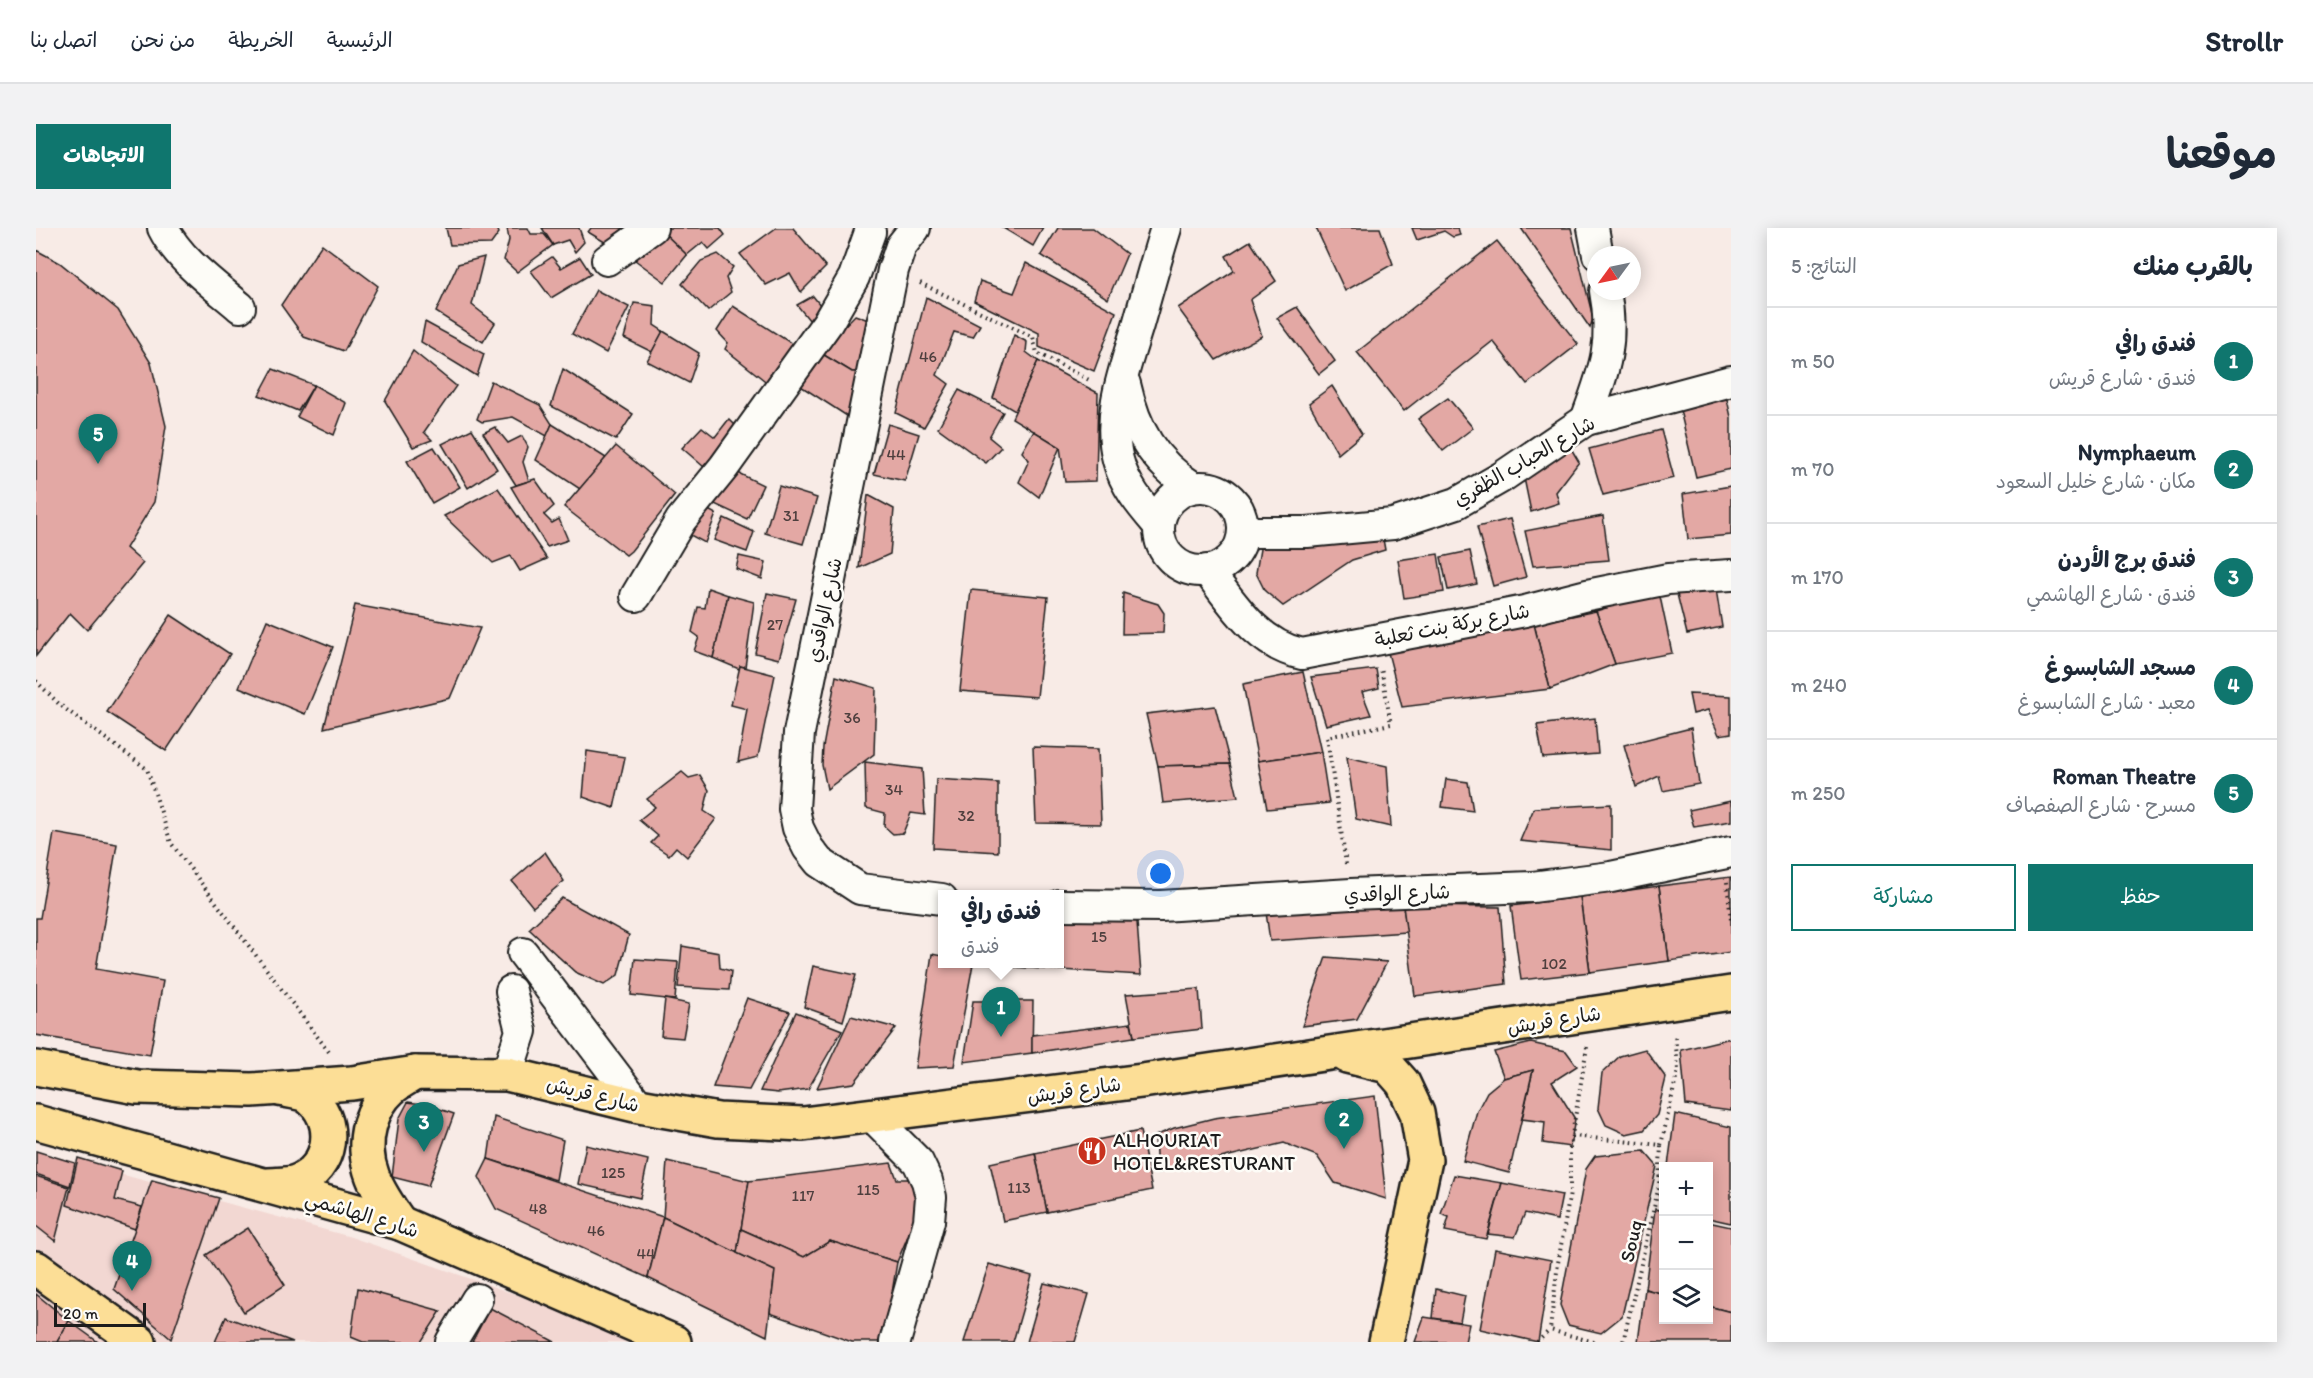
<!DOCTYPE html>
<html lang="ar">
<meta charset="utf-8">
<style>
:root{--surface:#fff;--page:#f2f2f3;--text:#1f2937;--muted:#747a83;--line:#e0e1e3;--accent:#0f766e}
body{margin:0;font-family:Itim,"Playpen Sans Arabic",sans-serif;background:var(--page);color:var(--text);direction:rtl}
.controls{position:absolute;right:18px;bottom:18px;display:grid;overflow:hidden;border-radius:0px;box-shadow:0 3px 15px #0003}
.controls button{width:54px;height:54px;display:grid;place-items:center;padding:0;border:0;border-bottom:2px solid var(--line);background:var(--surface);color:var(--text);font:30px sans-serif}
.compass{position:absolute;left:1551px;top:18px;width:54px;height:54px;border-radius:50%;background:var(--surface);box-shadow:0 3px 15px #0003;rotate:237deg}
.scale{position:absolute;left:18px;bottom:15px;width:92px;box-sizing:border-box;padding-left:6px;border:3px solid #1c1c1c;border-top:0;font-size:16px;line-height:21px;white-space:nowrap;color:#1c1c1c;-webkit-text-stroke:4px #fdfcf7;paint-order:stroke}
.you{position:absolute;left:1125px;top:646px;width:21px;height:21px;margin:-15px;border:4px solid #fff;border-radius:50%;background:#1a73e8;box-shadow:0 0 0 9px #1a73e833}
.badge{display:grid;place-items:center;width:39px;height:39px;border-radius:50%;background:var(--accent);color:#fff;font-size:20px;font-weight:700}
.pin{position:absolute;translate:-50% -50px;filter:drop-shadow(0 2px 3px #0008)}
.pin::after{content:'';position:absolute;top:32px;width:21px;height:18px;background:inherit;clip-path:polygon(0 0,100% 0,50% 100%)}
.popup{position:absolute;left:902px;top:662px;width:126px;height:78px;box-sizing:border-box;display:grid;place-content:center;border-radius:0px;background:var(--surface);filter:drop-shadow(0 2px 4px #0005);font-size:20px;white-space:nowrap;color:var(--muted)}
.popup b{font-size:22px;color:var(--text)}
.popup::after{content:'';position:absolute;left:50%;top:100%;margin-left:-12px;border:12px solid transparent;border-top-color:var(--surface)}
.list{margin:0;padding:0;list-style:none}
h2{display:flex;justify-content:space-between;align-items:center;height:78px;margin:0;padding:0 24px;font-size:26px}
h2 small{font-size:20px;font-weight:400;color:var(--muted)}
.list li{display:grid;grid-template-columns:39px 1fr auto;gap:18px;align-items:center;box-sizing:border-box;height:108px;padding:0 24px;border-top:2px solid var(--line)}
.list b{display:block;font-size:22px;white-space:nowrap}
.list p{margin:0;font-size:20px;white-space:nowrap;color:var(--muted)}
.list em{font-size:20px;font-style:normal;color:var(--muted)}
.actions{display:flex;gap:12px;padding:18px 24px}
.actions a{flex:1;padding:14px 0;border:2px solid var(--accent);border-radius:0px;text-align:center;font-size:21px;color:var(--accent)}
.actions .main{background:var(--accent);color:#fff}
.icon{flex:none;width:33px;height:33px;fill:none;stroke:currentColor;stroke-width:2;stroke-linecap:round;stroke-linejoin:round}
.map{position:relative;flex:none;width:1695px;height:1114px;overflow:hidden;direction:ltr;border-radius:0px}
header{display:flex;align-items:center;gap:36px;box-sizing:border-box;height:84px;padding:0 30px;background:var(--surface);border-bottom:2px solid var(--line)}
header strong{font-size:28px}
nav{display:flex;gap:33px;margin-inline-start:auto;font-size:21px}
.intro{display:flex;align-items:center;justify-content:space-between;box-sizing:border-box;height:144px;padding:0 36px}
h1{margin:0;font-size:42px}
.button{padding:15px 27px;border-radius:0px;background:var(--accent);color:#fff;font-size:21px;font-weight:700}
main{display:flex;gap:36px;padding:0 36px}
aside{flex:1;background:var(--surface);border-radius:0px;box-shadow:0 3px 15px #0003}
.map>svg:first-child{display:block}
.built{fill:#f2d7d2}
.building{fill:#e3a8a4;stroke:#1c1c1c;stroke-width:1.5}
.lines{fill:none;stroke-linecap:round;stroke-linejoin:round}
.minor-casing{stroke:#1c1c1c;stroke-width:34}
.major-casing{stroke:#1c1c1c;stroke-width:38}
.path{stroke:#1c1c1c;stroke-width:4;stroke-dasharray:1.5 4.5;stroke-linecap:butt}
.minor{stroke:#fdfcf7;stroke-width:30}
.major{stroke:#fcde96;stroke-width:33}
.labels{text-anchor:middle;dominant-baseline:central;stroke-width:5;stroke-linejoin:round;paint-order:stroke}
.number-label{font-size:16px;fill:#4e3f3e}
.street-label{font-size:20px;fill:#1c1c1c;stroke:#fdfcf7}
.poi-label{font-size:20px;fill:#1c1c1c;stroke:#fdfcf7;text-anchor:start}
</style>
<header>
<strong>Strollr</strong>
<nav><a>الرئيسية</a><a>الخريطة</a><a>من نحن</a><a>اتصل بنا</a></nav>
</header>
<div class="intro"><h1>موقعنا</h1><a class="button">الاتجاهات</a></div>
<main>
<aside>
<h2>بالقرب منك<small>النتائج: 5</small></h2>
<ul class="list">
<li><span class="badge">1</span><div><b>فندق رافي</b><p>فندق · شارع قريش</p></div><em>50 m</em></li>
<li><span class="badge">2</span><div><b>Nymphaeum</b><p>مكان · شارع خليل السعود</p></div><em>70 m</em></li>
<li><span class="badge">3</span><div><b>فندق برج الأردن</b><p>فندق · شارع الهاشمي</p></div><em>170 m</em></li>
<li><span class="badge">4</span><div><b>مسجد الشابسوغ</b><p>معبد · شارع الشابسوغ</p></div><em>240 m</em></li>
<li><span class="badge">5</span><div><b>Roman Theatre</b><p>مسرح · شارع الصفصاف</p></div><em>250 m</em></li>
</ul>
<div class="actions"><a class="main">حفظ</a><a>مشاركة</a></div>
</aside>
<div class="map">
<svg width="1695" height="1114" viewBox="0 0 1695 1114">
<rect width="100%" height="100%" fill="#f8ebe6"/>
<filter id="ink" filterUnits="userSpaceOnUse"><feTurbulence type="fractalNoise" baseFrequency=".0167" numOctaves="2"/><feDisplacementMap in="SourceGraphic" scale="12" xChannelSelector="R" yChannelSelector="G"/><feConvolveMatrix kernelMatrix="1 2 1 2 8 2 1 2 1" color-interpolation-filters="sRGB"/></filter>
<g filter="url(#ink)">
<polygon class="built" points="0,923 315,1009 616,1114 0,1114"/>
<g class="building">
<polygon points="410,0 461,0 463,5 455,16 414,17"/>
<polygon points="471,0 492,0 495,6 508,6 517,17 481,44 468,32 473,12"/>
<polygon points="506,0 543,0 548,14 539,24 532,12 517,17"/>
<polygon points="555,0 590,0 572,16 552,4"/>
<polygon points="631,0 684,0 689,7 673,21 667,14 651,27 626,3"/>
<polygon points="740,0 757,0 790,39 765,64 754,45 730,57 704,26"/>
<polygon points="967,0 1007,0 997,18"/>
<polygon points="1022,0 1057,0 1091,26 1072,71 1005,27"/>
<polygon points="1280,0 1344,0 1357,36 1309,63"/>
<polygon points="1376,0 1422,0 1424,7 1417,9 1408,3 1381,12"/>
<polygon points="1485,0 1535,0 1557,90 1554,100"/>
<polygon points="626,3 651,27 629,54 599,32"/>
<polygon points="1214,13 1240,53 1214,72 1226,108 1180,132 1142,80 1198,43 1190,28"/>
<polygon points="1461,13 1542,116 1491,156 1457,113 1368,183 1321,124"/>
<polygon points="286,16 342,58 308,123 268,109 245,77"/>
<polygon points="0,22 24,35 82,82 115,135 130,198 118,274 90,320 107,335 51,402 34,385 0,428"/>
<polygon points="682,26 697,39 690,50 695,64 672,83 646,56 665,33"/>
<polygon points="448,29 436,77 459,95 447,114 400,84 422,36"/>
<polygon points="516,29 525,40 544,29 555,46 515,70 495,43"/>
<polygon points="990,35 1080,84 1058,143 1003,119 1003,105 938,73 944,53 978,65"/>
<polygon points="560,62 593,79 570,125 536,106"/>
<polygon points="777,68 788,82 778,98 761,77"/>
<polygon points="890,69 944,97 937,109 918,104 901,147 913,156 888,199 860,185"/>
<polygon points="598,75 619,78 618,97 627,103 616,124 588,110"/>
<polygon points="697,78 758,117 733,156 689,121 692,115 681,103"/>
<polygon points="1261,79 1299,133 1283,146 1241,90"/>
<polygon points="819,87 835,93 824,144 816,144 783,124"/>
<polygon points="389,94 448,126 441,148 385,114"/>
<polygon points="627,103 663,125 653,155 611,133"/>
<polygon points="978,107 991,114 990,124 1002,133 979,183 957,170"/>
<polygon points="377,123 420,158 388,204 396,212 377,219 349,173"/>
<polygon points="783,124 816,144 824,144 811,188 760,155"/>
<polygon points="1002,133 1062,165 1060,253 1029,254 1024,219 976,190"/>
<polygon points="237,141 278,157 262,183 223,167"/>
<polygon points="527,141 597,186 580,212 515,178"/>
<polygon points="455,153 504,177 516,196 511,208 477,189 446,194 441,191"/>
<polygon points="278,157 310,175 298,207 261,189"/>
<polygon points="1296,158 1326,206 1302,226 1273,175"/>
<polygon points="923,162 967,184 953,209 965,219 950,235 902,200"/>
<polygon points="1690,167 1695,189 1695,241 1660,249 1643,178"/>
<polygon points="1412,170 1437,200 1407,223 1382,191"/>
<polygon points="693,191 700,198 668,239 646,220 666,199 679,209"/>
<polygon points="516,196 570,230 544,261 500,232"/>
<polygon points="852,196 883,206 869,253 838,246"/>
<polygon points="459,199 472,215 486,208 492,219 487,234 493,253 480,257 447,205"/>
<polygon points="436,201 461,241 432,260 406,216"/>
<polygon points="1625,202 1638,250 1567,267 1553,221"/>
<polygon points="998,203 1024,219 1003,269 983,254 993,232 986,224"/>
<polygon points="1533,217 1543,234 1520,264 1523,275 1495,284 1488,250"/>
<polygon points="580,218 639,267 595,323 590,327 528,279"/>
<polygon points="398,219 424,259 396,275 371,233"/>
<polygon points="692,240 727,257 711,291 670,272"/>
<polygon points="499,251 518,278 508,287 516,295 523,291 532,312 511,319 475,259"/>
<polygon points="743,258 781,270 767,316 729,305"/>
<polygon points="1695,258 1695,307 1652,311 1647,266"/>
<polygon points="462,260 511,331 484,343 475,328 457,335 408,288"/>
<polygon points="832,267 858,281 854,326 823,340"/>
<polygon points="661,276 680,286 669,315 645,302"/>
<polygon points="1567,288 1573,332 1497,338 1489,303"/>
<polygon points="688,290 718,304 711,324 678,312"/>
<polygon points="1474,291 1490,349 1457,358 1441,299"/>
<polygon points="1347,311 1349,322 1316,332 1247,378 1229,363 1220,345 1225,315"/>
<polygon points="1434,323 1441,356 1412,362 1405,329"/>
<polygon points="1402,326 1408,364 1368,370 1362,332"/>
<polygon points="703,328 730,334 726,351 700,341"/>
<polygon points="1639,358 1680,361 1686,399 1651,406"/>
<polygon points="672,360 692,367 677,430 658,423 663,409 656,404 662,379 669,380"/>
<polygon points="935,362 1012,369 1001,469 924,463"/>
<polygon points="1623,364 1636,425 1579,436 1560,383"/>
<polygon points="731,365 760,371 743,431 719,425"/>
<polygon points="1087,365 1122,376 1128,385 1127,405 1086,406"/>
<polygon points="692,367 718,374 709,439 704,438 703,441 677,430"/>
<polygon points="319,377 444,400 414,470 288,500"/>
<polygon points="1560,383 1579,436 1514,461 1498,396"/>
<polygon points="135,387 194,426 130,523 71,484"/>
<polygon points="231,392 297,419 269,486 203,459"/>
<polygon points="1498,396 1514,461 1366,479 1349,413"/>
<polygon points="704,438 739,447 722,529 702,534 711,481 695,477"/>
<polygon points="1340,441 1343,460 1326,464 1335,487 1290,497 1275,449"/>
<polygon points="1267,444 1285,524 1222,533 1207,456"/>
<polygon points="800,448 840,460 838,526 791,561 786,537 787,519"/>
<polygon points="1653,466 1695,468 1695,505 1683,507 1672,482 1657,486"/>
<polygon points="1179,478 1194,536 1122,538 1110,486"/>
<polygon points="1559,490 1562,526 1507,530 1501,497"/>
<polygon points="1655,500 1663,556 1627,563 1623,548 1600,559 1588,517"/>
<polygon points="997,519 1062,521 1065,596 1000,595"/>
<polygon points="551,523 589,529 578,580 547,569"/>
<polygon points="1285,524 1293,575 1231,581 1222,533"/>
<polygon points="1311,529 1351,538 1355,599 1320,591"/>
<polygon points="829,534 886,541 889,587 875,585 867,605 857,606 848,598 849,585 830,580"/>
<polygon points="1194,536 1202,569 1127,575 1122,538"/>
<polygon points="646,544 653,550 664,547 673,562 668,583 680,591 651,629 640,619 633,627 615,615 622,608 603,592 619,579 611,571"/>
<polygon points="900,551 962,555 962,624 897,620"/>
<polygon points="1410,551 1432,554 1437,583 1406,579"/>
<polygon points="1695,573 1695,593 1658,599 1653,582"/>
<polygon points="1575,576 1575,622 1484,613 1498,580"/>
<polygon points="18,605 81,616 60,741 127,753 114,827 0,807 0,690 4,690"/>
<polygon points="509,624 528,653 497,679 476,653"/>
<polygon points="1695,649 1695,724 1633,733 1623,658"/>
<polygon points="1623,658 1633,733 1554,744 1544,669"/>
<polygon points="1544,669 1554,744 1485,752 1475,678"/>
<polygon points="526,670 593,707 582,747 568,757 539,744 493,701"/>
<polygon points="1229,677 1367,678 1371,704 1234,713"/>
<polygon points="1367,678 1464,679 1470,756 1379,768"/>
<polygon points="1024,680 1100,681 1105,747 963,738 963,736 1024,736"/>
<polygon points="646,718 683,725 684,740 695,743 693,762 642,759"/>
<polygon points="896,726 906,728 906,736 937,736 918,838 879,840"/>
<polygon points="1290,729 1351,734 1321,791 1266,798"/>
<polygon points="599,731 642,734 639,772 595,767"/>
<polygon points="777,738 820,747 807,793 768,779"/>
<polygon points="1163,761 1166,801 1098,809 1090,766"/>
<polygon points="711,770 754,784 713,862 677,859"/>
<polygon points="629,771 653,776 647,810 625,808"/>
<polygon points="937,773 997,773 996,825 928,834"/>
<polygon points="760,784 806,802 772,861 742,865 724,863"/>
<polygon points="815,788 860,800 818,855 781,860"/>
<polygon points="1095,795 1098,809 996,825 996,807"/>
<polygon points="1695,810 1695,883 1650,877 1645,822"/>
<polygon points="1495,815 1530,823 1541,838 1516,854 1539,891 1534,919 1507,915 1509,894 1486,891 1497,842 1468,850 1458,824"/>
<polygon points="1609,821 1630,850 1621,887 1608,902 1590,906 1570,897 1562,880 1566,845 1584,828"/>
<polygon points="1497,842 1473,945 1427,933 1441,883 1451,864 1468,850"/>
<polygon points="1339,868 1350,971 1299,955 1281,928 1248,915 1121,945 1119,908 1138,900 1178,890"/>
<polygon points="372,874 392,877 418,886 392,958 356,949 363,891"/>
<polygon points="1639,886 1695,899 1695,995 1672,990 1672,938 1632,938"/>
<polygon points="458,889 527,912 520,952 452,931"/>
<polygon points="1104,903 1116,962 1011,984 999,925"/>
<polygon points="550,917 612,932 604,970 542,956"/>
<polygon points="0,923 39,935 34,958 0,946"/>
<polygon points="1608,923 1621,938 1586,1088 1565,1105 1532,1097 1524,1077 1550,941 1559,928"/>
<polygon points="999,925 1011,984 967,993 954,935"/>
<polygon points="42,930 86,943 79,972 106,979 99,1001 31,977"/>
<polygon points="452,931 627,989 612,1050 460,981 443,949"/>
<polygon points="631,933 713,953 701,1025 627,989"/>
<polygon points="855,935 861,951 875,951 887,972 861,1034 794,1013 768,1029 705,1001 713,953"/>
<polygon points="1418,947 1466,955 1450,1011 1409,1003 1413,989 1405,986"/>
<polygon points="0,948 33,959 19,1013 0,998"/>
<polygon points="116,952 183,970 135,1111 78,1061"/>
<polygon points="1466,955 1526,967 1521,992 1489,985 1479,1009 1452,1006"/>
<polygon points="1619,981 1628,983 1628,1066 1609,1061"/>
<polygon points="627,989 739,1043 731,1108 612,1050"/>
<polygon points="1672,994 1695,999 1695,1084 1672,1078"/>
<polygon points="212,1000 249,1057 208,1084 170,1027"/>
<polygon points="705,1001 768,1029 794,1013 861,1034 848,1114 816,1114 734,1085 739,1043 701,1025"/>
<polygon points="1459,1021 1515,1032 1502,1114 1444,1101"/>
<polygon points="953,1036 996,1048 977,1114 928,1114"/>
<polygon points="1008,1055 1053,1066 1039,1114 991,1114"/>
<polygon points="322,1060 405,1083 385,1114 327,1114 315,1109"/>
<polygon points="1400,1061 1429,1068 1424,1094 1397,1090"/>
<polygon points="1609,1061 1628,1066 1628,1092 1672,1092 1672,1078 1695,1084 1695,1114 1602,1114"/>
<polygon points="0,1066 33,1093 21,1114 0,1114"/>
<polygon points="454,1080 519,1114 436,1114"/>
<polygon points="190,1089 257,1114 179,1114"/>
<polygon points="1388,1089 1433,1096 1429,1114 1379,1114"/>
<polygon points="33,1093 62,1114 21,1114"/>
</g>
<g class="lines">
<g class="minor-casing">
<g id="minor">
<path d="M127,0C143,32 177,56 204,79"/>
<polyline points="879,0 865,18 857,42 763,505 758,581 762,600 772,620 783,634 824,661 906,671"/>
<polyline points="1557,0 1562,27"/>
<polyline points="571,32 616,0"/>
<path d="M1089,156C1099,201 1117,234 1157,259"/>
<path d="M1550,192C1568,143 1579,116 1569,63"/>
<circle cx="1165" cy="301" r="42"/>
<path d="M1123,298C1106,278 1089,259 1082,232C1070,187 1089,140 1102,97C1111,65 1120,32 1130,0"/>
<polyline points="1207,304 1271,304 1357,296 1421,275 1466,249 1550,192 1695,153"/>
<path d="M1171,342C1197,376 1222,417 1266,426L1489,383L1551,367L1632,351L1695,347"/>
<polyline points="600,368 645,292 688,239 792,94 818,49 834,4"/>
<polyline points="1024,677 1125,678 1315,666 1496,659 1575,649 1695,624"/>
<polyline points="487,725 603,878"/>
<polyline points="471,846 485,803 475,763"/>
<polyline points="837,889 882,934 891,953 895,969 893,993 859,1114"/>
<polyline points="415,1114 441,1071"/>
</g>
</g>
<g class="major-casing">
<g id="major">
<polyline points="1311,828 1352,838 1367,855 1381,885 1389,932 1350,1114"/>
<polyline points="0,840 101,859 216,862 316,855 380,845 471,846 603,878 682,892 767,896 1106,853 1695,765"/>
<polyline points="0,894 364,995 638,1114"/>
<path d="M232,957C240,956 252,957 260,954C296,941 304,891 271,868C265,864 252,863 244,861"/>
<path d="M364,995C342,964 323,935 334,896C338,883 345,870 355,861C361,855 371,850 379,845"/>
<polyline points="0,1040 103,1114"/>
</g>
</g>
<g class="path">
<polyline points="884,55 997,109 1001,125 1055,153"/>
<polyline points="0,453 24,477 111,541 135,615 293,824"/>
<polyline points="1310,636 1291,509 1355,496 1345,440"/>
<polyline points="1691,654 1695,692"/>
<polyline points="1551,819 1534,919 1534,965 1522,1035 1514,1102 1558,1114"/>
<polyline points="1536,908 1625,917 1623,958 1587,1114"/>
<polyline points="1625,917 1642,842 1639,806"/>
<polyline points="1501,1114 1514,1102"/>
</g>
<use href="#minor" class="minor"/>
<use href="#major" class="major"/>
</g>
</g>
<defs>
<g id="restaurant-disc" transform="scale(1.5)"><circle r="9.5" fill="#c8321e" stroke="#fdfcf7"/><path d="M-5-6h1v4h1v-4h1v4h1v-4h1v5L-1.5 .5V6h-2V.5L-5-1ZM5-6V6H3V1.5H1.5Q1.5-4 5-6Z" fill="#fff"/></g>
</defs>
<g fill-rule="evenodd">
<use href="#restaurant-disc" x="1056" y="923"/>
</g>
<g class="labels">
<g class="number-label">
<text x="892" y="128">46</text>
<text x="860" y="226">44</text>
<text x="755" y="287">31</text>
<text x="739" y="396">27</text>
<text x="816" y="489">36</text>
<text x="858" y="561">34</text>
<text x="930" y="587">32</text>
<text x="1063" y="708">15</text>
<text x="1518" y="735">102</text>
<text x="577" y="944">125</text>
<text x="983" y="959">113</text>
<text x="832" y="961">115</text>
<text x="767" y="967">117</text>
<text x="502" y="980">48</text>
<text x="560" y="1002">46</text>
<text x="610" y="1025">44</text>
</g>
<g class="street-label">
<text transform="translate(1488 233) rotate(-30)">شارع الحباب الظفري</text>
<text transform="translate(788 382) rotate(-78)">شارع الواقدي</text>
<text transform="translate(1416 397) rotate(-11)">شارع بركة بنت ثعلبة</text>
<text transform="translate(1361 665) rotate(-2)">شارع الواقدي</text>
<text transform="translate(1518 792) rotate(-9)">شارع قريش</text>
<text transform="translate(1038 862) rotate(-8)">شارع قريش</text>
<text transform="translate(557 866) rotate(14)">شارع قريش</text>
<text transform="translate(326 986) rotate(17)">شارع الهاشمي</text>
<text transform="translate(1595 1013) rotate(-77)">Souq</text>
</g>
<g class="poi-label">
<text x="1077" y="912">ALHOURIAT<tspan x="1077" dy="23">HOTEL&amp;RESTURANT</tspan></text>
</g>
</g>
</svg>
<div class="controls">
<button>+</button>
<button>−</button>
<button><svg class="icon" aria-label="layers" viewBox="0 0 24 24"><path d="M12 4l9 5-9 5-9-5zM3 14l9 5 9-5"/></svg></button>
</div>
<svg class="compass" viewBox="-18 -18 36 36"><path d="M0-13l5 13h-10z" fill="#e53935"/><path d="M0 13l5-13h-10z" fill="#747a83"/></svg>
<div class="scale">20 m</div>
<div class="you"></div>
<div class="pin badge" style="left:965px;top:809px">1</div>
<div class="popup"><b>فندق رافي</b>فندق</div>
<div class="pin badge" style="left:1308px;top:921px">2</div>
<div class="pin badge" style="left:388px;top:924px">3</div>
<div class="pin badge" style="left:96px;top:1063px">4</div>
<div class="pin badge" style="left:62px;top:236px">5</div>
</div>
</main>
